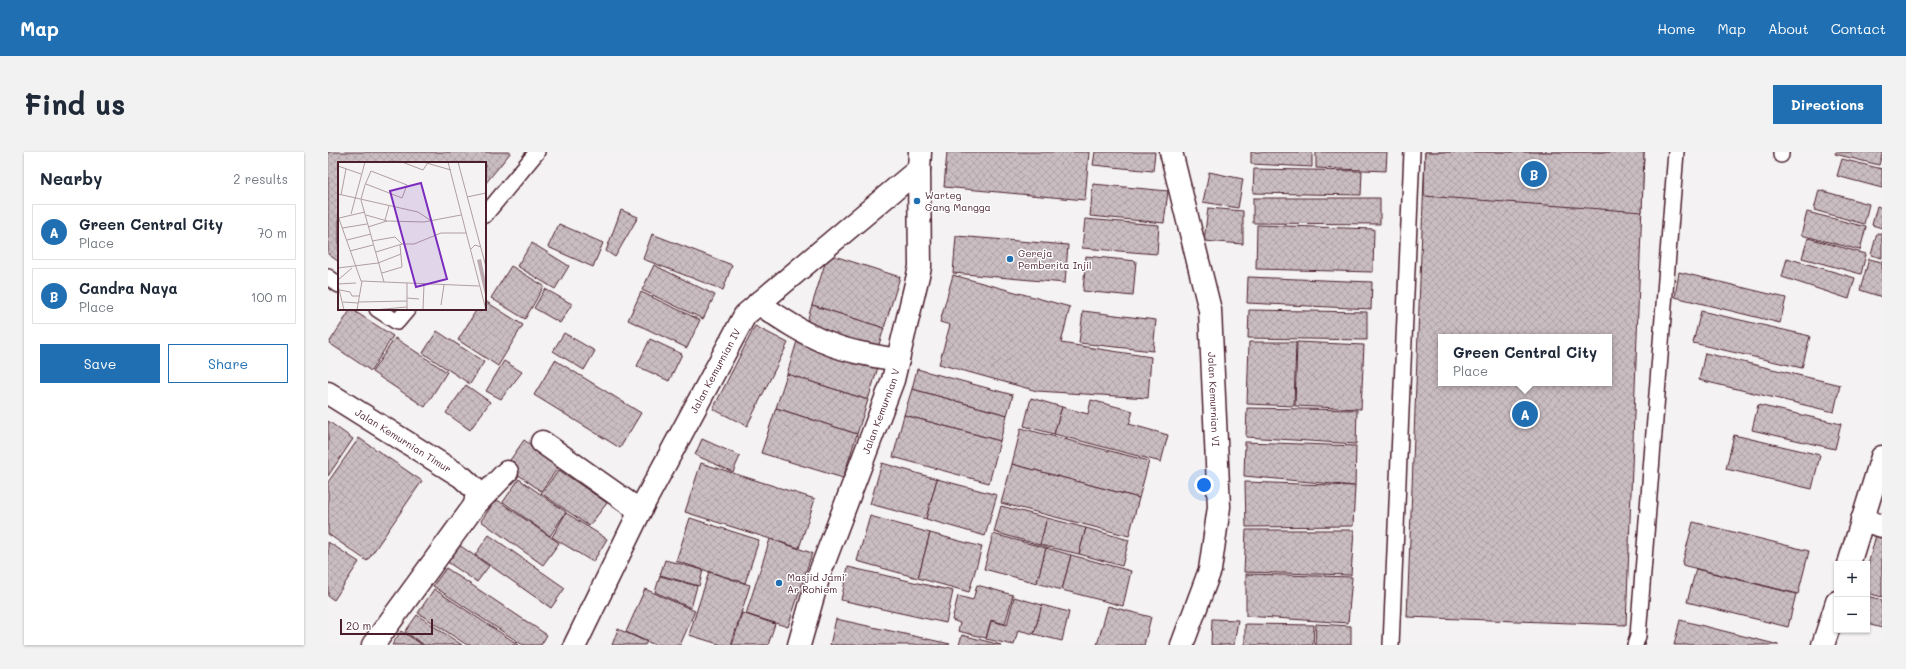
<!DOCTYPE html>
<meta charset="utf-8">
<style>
:root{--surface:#fff;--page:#f2f2f3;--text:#1f2937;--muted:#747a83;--line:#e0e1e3;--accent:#1f6fb2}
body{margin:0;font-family:Mali,sans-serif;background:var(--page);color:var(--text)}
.controls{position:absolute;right:12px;bottom:12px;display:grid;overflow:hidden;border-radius:0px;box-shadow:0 1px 3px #0004}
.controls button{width:36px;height:36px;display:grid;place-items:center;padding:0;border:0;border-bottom:1px solid var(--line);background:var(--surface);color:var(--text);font:20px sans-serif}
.scale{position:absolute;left:12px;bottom:10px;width:93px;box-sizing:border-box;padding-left:4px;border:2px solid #4a1f2b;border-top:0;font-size:11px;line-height:14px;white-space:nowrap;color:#4a1f2b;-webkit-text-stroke:3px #fff;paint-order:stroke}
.you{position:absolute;left:876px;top:333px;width:14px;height:14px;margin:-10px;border:3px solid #fff;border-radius:50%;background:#1a73e8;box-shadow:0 0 0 6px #1a73e833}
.badge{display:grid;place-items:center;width:26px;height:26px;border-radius:50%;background:var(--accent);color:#fff;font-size:13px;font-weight:700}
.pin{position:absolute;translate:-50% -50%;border:2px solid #fff;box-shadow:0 1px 4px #0006}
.popup{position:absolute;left:1110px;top:182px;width:174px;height:52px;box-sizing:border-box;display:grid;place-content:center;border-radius:0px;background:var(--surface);filter:drop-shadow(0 1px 3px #0005);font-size:13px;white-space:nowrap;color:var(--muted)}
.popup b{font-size:15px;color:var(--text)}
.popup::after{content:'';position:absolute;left:50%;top:100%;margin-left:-8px;border:8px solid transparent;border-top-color:var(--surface)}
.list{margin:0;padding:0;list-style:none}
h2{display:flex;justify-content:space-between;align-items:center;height:52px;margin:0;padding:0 16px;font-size:17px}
h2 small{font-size:13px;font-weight:400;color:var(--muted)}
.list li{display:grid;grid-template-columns:26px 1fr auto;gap:12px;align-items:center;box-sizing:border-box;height:56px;margin:0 8px 8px;padding:0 8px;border:1px solid var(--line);border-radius:0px}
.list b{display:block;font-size:15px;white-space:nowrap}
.list p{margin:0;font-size:13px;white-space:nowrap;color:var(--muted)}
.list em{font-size:13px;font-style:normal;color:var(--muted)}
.actions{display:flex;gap:8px;padding:12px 16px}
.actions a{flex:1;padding:9px 0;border:1px solid var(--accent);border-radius:0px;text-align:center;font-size:14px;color:var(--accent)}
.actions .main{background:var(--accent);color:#fff}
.map{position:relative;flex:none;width:1554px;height:493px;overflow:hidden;border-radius:0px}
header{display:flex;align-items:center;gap:24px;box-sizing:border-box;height:56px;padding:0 20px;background:var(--accent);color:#fff}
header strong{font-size:19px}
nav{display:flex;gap:22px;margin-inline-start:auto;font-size:14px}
.intro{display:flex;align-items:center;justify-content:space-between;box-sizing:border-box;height:96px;padding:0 24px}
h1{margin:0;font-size:28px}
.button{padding:10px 18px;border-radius:0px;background:var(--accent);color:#fff;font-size:14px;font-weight:700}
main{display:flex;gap:24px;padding:0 24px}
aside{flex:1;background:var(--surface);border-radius:0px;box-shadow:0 1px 3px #0004}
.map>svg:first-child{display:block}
.building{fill:url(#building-cross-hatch);stroke:#4a1f2b;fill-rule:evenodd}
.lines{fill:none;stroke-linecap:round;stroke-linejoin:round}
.service-casing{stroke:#4a1f2b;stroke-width:18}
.minor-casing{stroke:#4a1f2b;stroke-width:25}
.service{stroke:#fff;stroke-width:15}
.minor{stroke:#fff;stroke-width:22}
.poi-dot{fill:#1f6fb2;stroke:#fff;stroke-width:1.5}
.labels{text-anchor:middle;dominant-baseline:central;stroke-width:3;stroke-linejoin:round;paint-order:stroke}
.poi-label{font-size:10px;fill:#4a1f2b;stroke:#fff;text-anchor:start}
.street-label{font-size:10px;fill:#4a1f2b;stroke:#fff}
.inset-road{fill:none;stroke:#b09ea2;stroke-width:1}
.view{fill:#7b2cbf;fill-opacity:0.15;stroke:#7b2cbf;stroke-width:2}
.inset-edge{fill:none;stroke:#4a1f2b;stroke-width:2}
</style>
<header>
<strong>Map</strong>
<nav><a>Home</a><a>Map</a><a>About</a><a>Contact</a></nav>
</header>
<div class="intro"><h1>Find us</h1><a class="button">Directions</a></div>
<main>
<aside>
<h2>Nearby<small>2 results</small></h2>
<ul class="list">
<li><span class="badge">A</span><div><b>Green Central City</b><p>Place</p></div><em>70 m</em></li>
<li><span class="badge">B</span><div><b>Candra Naya</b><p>Place</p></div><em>100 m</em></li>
</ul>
<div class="actions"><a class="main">Save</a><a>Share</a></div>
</aside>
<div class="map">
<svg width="1554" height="493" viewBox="0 0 1554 493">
<defs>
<pattern id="building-cross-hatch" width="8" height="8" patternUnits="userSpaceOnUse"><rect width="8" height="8" fill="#cabdc1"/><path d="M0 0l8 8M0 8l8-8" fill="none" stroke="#afa2a6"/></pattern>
</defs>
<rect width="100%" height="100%" fill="#f4f2f2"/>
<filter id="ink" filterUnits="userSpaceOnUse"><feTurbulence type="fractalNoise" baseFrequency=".025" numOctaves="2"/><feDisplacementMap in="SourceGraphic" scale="8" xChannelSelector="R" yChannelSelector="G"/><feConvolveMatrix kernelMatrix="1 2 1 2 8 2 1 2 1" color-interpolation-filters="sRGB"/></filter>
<g filter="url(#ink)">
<g class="building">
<polygon points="0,0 183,0 157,32 157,11 11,11 11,110 0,102"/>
<polygon points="619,0 761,0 757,48 616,35"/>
<polygon points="767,0 827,0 825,19 765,13"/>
<polygon points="923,0 984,0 984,15 923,12"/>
<polygon points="988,0 1059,0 1058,19 988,16"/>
<path d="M1097,0H1316L1298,473L1079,465ZM1113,185H1281V231H1113Z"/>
<polygon points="1097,0 1316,0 1314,60 1096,44"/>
<polygon points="1508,0 1554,0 1554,2 1551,13 1507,2"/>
<polygon points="1514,7 1554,17 1554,36 1509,24"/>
<polygon points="926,17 1034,19 1033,43 925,41"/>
<polygon points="881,20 915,27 910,56 875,50"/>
<polygon points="765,32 840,39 836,71 762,64"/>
<polygon points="1491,38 1541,52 1536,72 1486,58"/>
<polygon points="925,46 1052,46 1052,72 925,71"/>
<polygon points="1549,54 1554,56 1554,76 1544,73"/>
<polygon points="880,56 915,59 915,92 876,89"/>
<polygon points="293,58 310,65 287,105 278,99"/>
<polygon points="1479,60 1538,75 1532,98 1473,83"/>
<polygon points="757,67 831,73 829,102 754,96"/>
<polygon points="231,72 275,91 265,115 220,95"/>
<polygon points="929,73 1046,77 1045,120 928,117"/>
<polygon points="1549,81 1554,82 1554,106 1543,103"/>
<polygon points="324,82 404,113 395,138 315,107"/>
<polygon points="628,84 740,93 737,131 625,121"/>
<polygon points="1480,86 1538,102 1533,122 1474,106"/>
<polygon points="204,91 241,114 227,137 189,114"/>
<polygon points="500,102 572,125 556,176 484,153"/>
<polygon points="758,104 808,109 805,144 755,139"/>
<polygon points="1459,106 1527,126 1521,147 1454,125"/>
<polygon points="1541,107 1554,110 1554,145 1532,138"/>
<polygon points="326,113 387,143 375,167 314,138"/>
<polygon points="183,114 216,134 197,167 163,146"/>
<polygon points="1351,120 1458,146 1452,171 1347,145"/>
<polygon points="625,123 742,155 733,191 823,205 820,246 709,239 611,212 622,173 612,170"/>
<polygon points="920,125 1044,130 1043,157 919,151"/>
<polygon points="217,137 244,152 232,171 206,156"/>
<polygon points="313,140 372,168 359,196 300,168"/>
<polygon points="157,149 195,173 170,214 130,188 149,157 157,157"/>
<polygon points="484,153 556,176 549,199 477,176"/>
<polygon points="23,157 65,184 43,219 1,191"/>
<polygon points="921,158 1039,160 1039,188 920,186"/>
<polygon points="755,159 828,168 825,199 751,191"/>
<polygon points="1373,159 1482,184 1474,216 1365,191"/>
<polygon points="427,174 460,191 419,274 385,257"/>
<polygon points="109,179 156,210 142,232 95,201"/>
<polygon points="236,181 267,199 256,218 225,199"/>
<polygon points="67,186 119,220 97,255 44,220"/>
<polygon points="470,186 551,212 540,248 459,222"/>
<polygon points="322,187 354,202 341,229 309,214"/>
<polygon points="921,190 968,190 966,254 919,252"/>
<polygon points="969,190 1036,193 1033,257 967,254"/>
<polygon points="1377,201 1512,233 1506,260 1371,228"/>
<polygon points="227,208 313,261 292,296 206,243"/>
<polygon points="176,209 194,220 173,247 158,239"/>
<polygon points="589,217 685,243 679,263 584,237"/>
<polygon points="459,222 540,248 529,282 448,256"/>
<polygon points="138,233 162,250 142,278 118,261"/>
<polygon points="584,237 679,263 672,289 576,263"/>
<polygon points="703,246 734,255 726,282 696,274"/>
<polygon points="763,248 805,259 801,272 840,283 833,310 726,282 734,255 760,262"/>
<polygon points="1430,253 1513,272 1507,297 1424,278"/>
<polygon points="448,256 529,282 515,326 433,301"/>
<polygon points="919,256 1029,258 1028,292 918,285"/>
<polygon points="576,263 672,289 661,331 565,305"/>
<polygon points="0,269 25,287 0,324"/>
<polygon points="693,276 821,309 811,346 684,312"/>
<polygon points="1406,283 1492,303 1484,337 1398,317"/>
<polygon points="31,286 94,329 39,409 0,382 0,330"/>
<polygon points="374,287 412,304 405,320 367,303"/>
<polygon points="196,288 232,313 213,339 178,314"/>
<polygon points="917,290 1028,294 1027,334 916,324"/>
<polygon points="373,311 487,347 471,396 357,360"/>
<polygon points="554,311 609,327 598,367 542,352"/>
<polygon points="684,312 811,346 801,384 673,351"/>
<polygon points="231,318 279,351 261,374 213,341"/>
<polygon points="191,327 238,360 222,384 175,350"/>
<polygon points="609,327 669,343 657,384 598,367"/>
<polygon points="917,330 1027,334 1025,374 918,375"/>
<polygon points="168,347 231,391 215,413 153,369"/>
<polygon points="673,354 719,366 712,393 666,380"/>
<polygon points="238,361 279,387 265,410 224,385"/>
<polygon points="542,364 602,381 590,426 529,409"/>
<polygon points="362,366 431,388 417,431 348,409"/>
<polygon points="719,366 758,376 751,402 712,393"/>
<polygon points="1365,370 1481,399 1470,442 1354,413"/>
<polygon points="758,376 801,388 794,414 751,402"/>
<polygon points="918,378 1026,378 1023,423 916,420"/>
<polygon points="602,381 654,395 641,440 590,426"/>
<polygon points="665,382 718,396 709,431 656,417"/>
<polygon points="161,383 237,436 223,456 147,403"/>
<polygon points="1548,383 1554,385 1554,445 1539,441 1539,417"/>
<polygon points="442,387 484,401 460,475 418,462"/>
<polygon points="0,390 31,410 6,448 0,444"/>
<polygon points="127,390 161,414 149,430 115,407"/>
<polygon points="718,396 743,403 734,438 709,431"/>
<polygon points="743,403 803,419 795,454 734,438"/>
<polygon points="337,408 375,418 371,434 332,423"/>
<polygon points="520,415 625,439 618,471 513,448"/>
<polygon points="118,416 219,483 213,493 195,493 105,434"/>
<polygon points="1368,417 1468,442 1460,475 1359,450"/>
<polygon points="381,420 422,433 403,493 394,493 361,483"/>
<polygon points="918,422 1024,425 1020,471 918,464"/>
<polygon points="332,424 369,434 363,456 327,440"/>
<polygon points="649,433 685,443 677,472 663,468 658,486 630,479 632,471 624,468 630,444 645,448"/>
<polygon points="106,437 191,493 139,493 90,461"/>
<polygon points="317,437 367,459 352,493 327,493 298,480"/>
<polygon points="1539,444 1554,448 1554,476 1539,472"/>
<polygon points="686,445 714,453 706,482 690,478 686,493 658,487 663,469 679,473"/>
<polygon points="714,453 741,460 734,489 706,482"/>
<polygon points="780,454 823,465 816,493 769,493"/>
<polygon points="414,461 447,472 440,493 404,493"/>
<polygon points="89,463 134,493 96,493 77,480"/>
<polygon points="508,467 622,492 621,493 502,493"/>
<polygon points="884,467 910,468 906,493 883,493"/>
<polygon points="1352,468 1451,493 1346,493"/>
<polygon points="917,472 986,473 985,493 917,493"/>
<polygon points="988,472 1023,474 1023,493 987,493"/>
<polygon points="290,477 319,490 317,493 284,493"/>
<polygon points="73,479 95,493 64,493"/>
<polygon points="634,483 673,493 631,493"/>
</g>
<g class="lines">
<g class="service-casing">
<g id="service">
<polyline points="1453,3 1453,0"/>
<polyline points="157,63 209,0"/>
<polyline points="0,125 11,133"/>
<polyline points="49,157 69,170 80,157"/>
<polyline points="1063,493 1084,0"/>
<polyline points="1307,493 1310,484 1348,0"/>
</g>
</g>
<g class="minor-casing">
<g id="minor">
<path id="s1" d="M843,0L882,158L891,355L882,418L854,493"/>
<path d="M430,151C452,166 474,181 499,191C521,200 547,204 570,208"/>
<path id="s2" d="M0,241L134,325L149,339L147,353L45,493"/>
<polyline points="214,290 312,359"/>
<polyline points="147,353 179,320"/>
<polyline points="1534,368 1554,374"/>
<polyline points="1521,412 1554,305"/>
<path id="s3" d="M247,493L316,351L417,163L591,17"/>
<path id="s4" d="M471,493L491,423L565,228L592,115L591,17L592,0"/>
<polyline points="1495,493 1509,450"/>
</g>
</g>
<use href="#service" class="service"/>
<use href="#minor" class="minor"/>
</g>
</g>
<g class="poi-dot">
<circle cx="589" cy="49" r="4"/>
<circle cx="682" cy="107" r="4"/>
<circle cx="451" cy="431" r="4"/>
</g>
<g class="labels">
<g class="poi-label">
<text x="597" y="43">Warteg<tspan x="597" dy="12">Gang Mangga</tspan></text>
<text x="690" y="101">Gereja<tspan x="690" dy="12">Pemberita Injil</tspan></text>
<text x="459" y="425">Masjid Jami'<tspan x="459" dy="12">Ar Rohiem</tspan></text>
</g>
<g class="street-label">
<text stroke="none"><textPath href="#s3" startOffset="308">Jalan Kemurnian IV</textPath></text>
<text stroke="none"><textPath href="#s1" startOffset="252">Jalan Kemurnian VI</textPath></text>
<text stroke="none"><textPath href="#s4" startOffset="248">Jalan Kemurnian V</textPath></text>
<text stroke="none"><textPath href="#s2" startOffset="89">Jalan Kemurnian Timur</textPath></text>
</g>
</g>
<g transform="translate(10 10)">
<rect width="148" height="148" fill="#f4f2f2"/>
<path d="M143,97L148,121V137L139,98Z" fill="#baa9ae"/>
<path class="inset-road" d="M64,0L85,8L89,2M85,0L113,8M110,0L148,148M120,0L148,105M0,4L23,12M0,32L80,50L92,58M3,33L8,7M129,35L148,31M23,37L27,23L33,9L69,23L64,36L28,22M23,38L46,120M13,52L27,0M28,53L49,59M0,54L23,119L141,124M1,56L27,50M47,58L51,44M30,65L49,59L86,60L123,53M4,66L29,62M9,78L33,72M34,79L57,75L64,82M132,88L137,83L143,85M12,89L35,83M38,90L64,82H76L103,71H128M0,106L40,101L63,92M44,111L64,105L62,83M0,118L14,106M0,122L18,121M0,123L6,148M2,128L12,130L14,134H21M69,136L81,137M5,140L20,141M20,140L69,139M103,143L106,123M19,148L24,119M36,148L69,145M69,148V121M85,148L86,122"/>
<path class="view" d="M83,21L109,117L78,125L52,29Z"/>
<rect width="148" height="148" class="inset-edge"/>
</g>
</svg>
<div class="controls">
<button>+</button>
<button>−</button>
</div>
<div class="scale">20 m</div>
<div class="you"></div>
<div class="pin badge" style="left:1197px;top:262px">A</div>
<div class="popup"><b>Green Central City</b>Place</div>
<div class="pin badge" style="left:1206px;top:22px">B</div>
</div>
</main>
